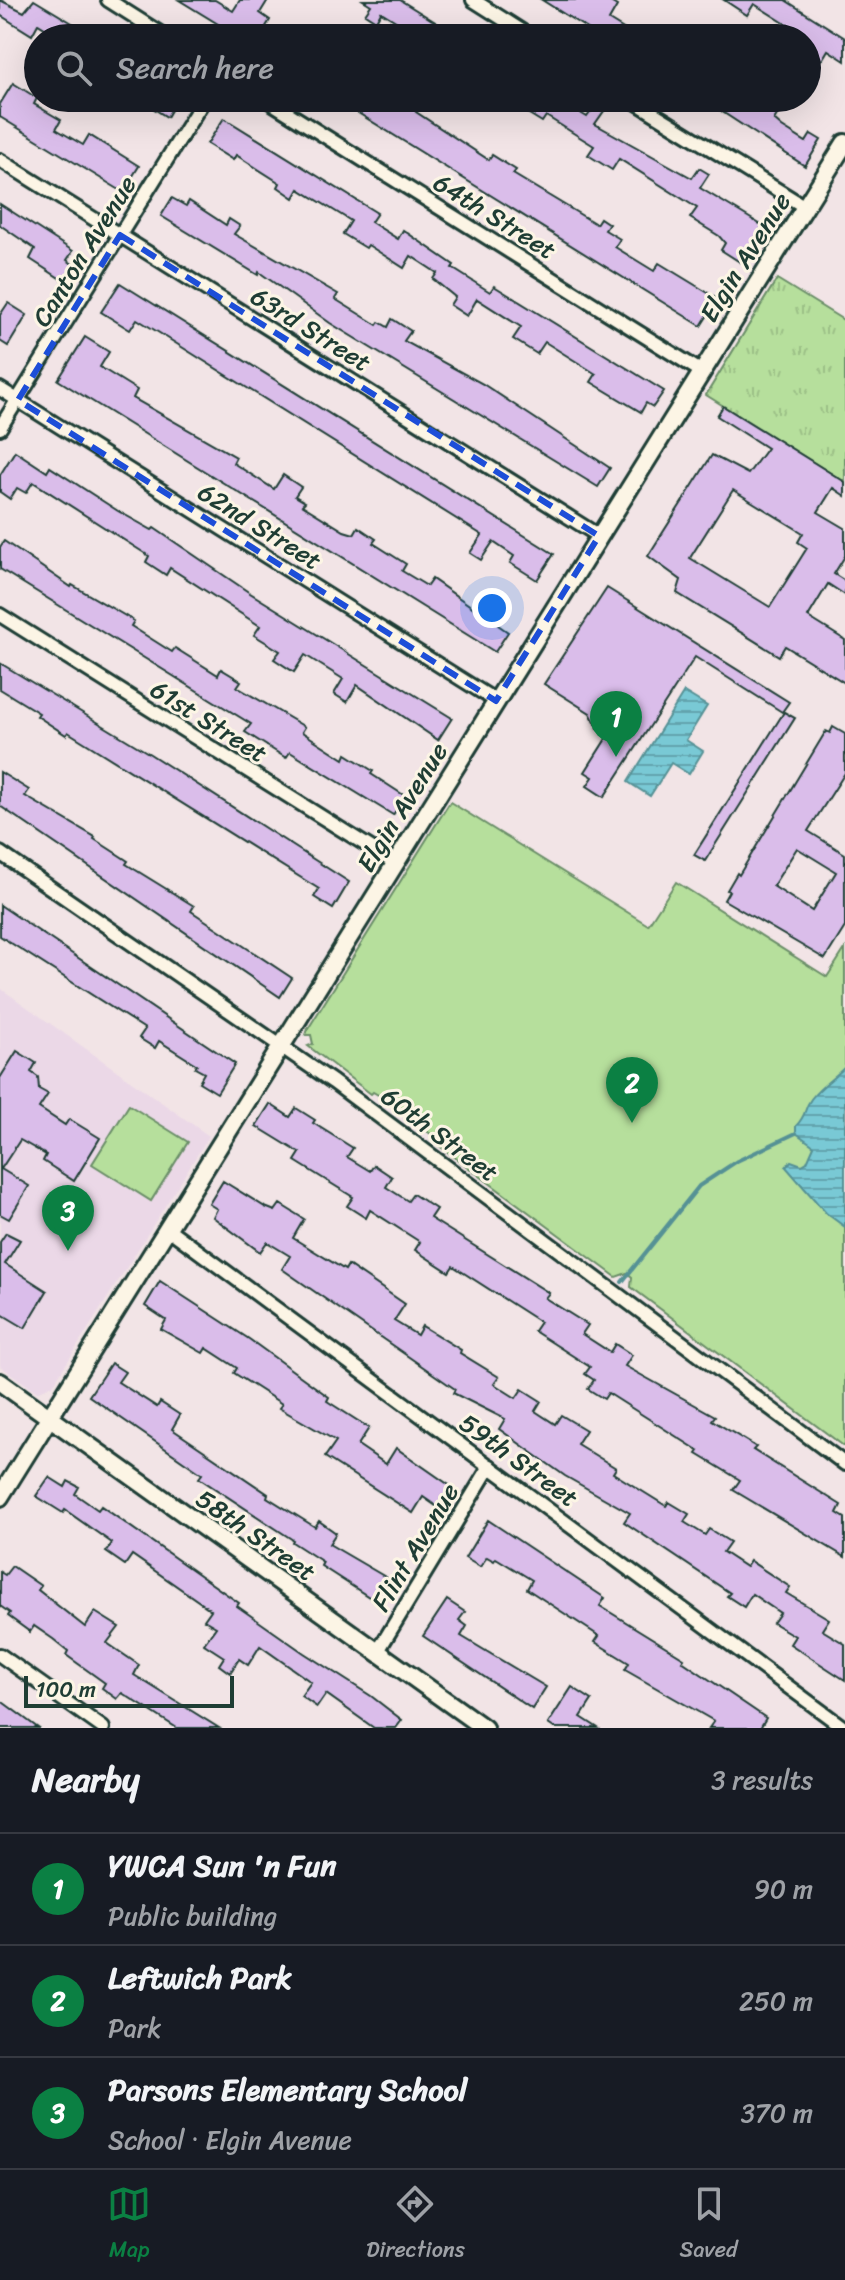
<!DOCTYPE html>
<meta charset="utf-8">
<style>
:root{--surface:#171b24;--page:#20242c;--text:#f1f3f6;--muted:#9ea1a6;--line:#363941;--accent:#0b8043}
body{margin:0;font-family:Sriracha,sans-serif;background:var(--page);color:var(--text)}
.scale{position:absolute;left:24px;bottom:20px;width:210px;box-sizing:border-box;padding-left:8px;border:4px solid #1f3d34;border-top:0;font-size:22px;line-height:28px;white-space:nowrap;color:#1f3d34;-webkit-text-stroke:6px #fcf5e5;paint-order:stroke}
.you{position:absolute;left:492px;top:608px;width:28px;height:28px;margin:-20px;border:6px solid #fff;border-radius:50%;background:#1a73e8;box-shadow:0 0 0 12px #1a73e833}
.badge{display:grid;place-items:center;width:52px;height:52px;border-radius:50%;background:var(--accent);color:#fff;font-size:26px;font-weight:700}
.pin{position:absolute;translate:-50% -66px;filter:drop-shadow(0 2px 4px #0008)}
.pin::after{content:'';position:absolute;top:42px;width:28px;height:24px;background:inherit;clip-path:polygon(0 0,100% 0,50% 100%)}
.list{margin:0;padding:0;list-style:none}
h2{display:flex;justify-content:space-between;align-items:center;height:104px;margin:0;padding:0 32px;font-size:34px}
h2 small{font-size:26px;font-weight:400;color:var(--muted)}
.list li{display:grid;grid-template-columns:52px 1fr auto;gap:24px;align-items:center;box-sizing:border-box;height:112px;padding:0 32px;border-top:2px solid var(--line)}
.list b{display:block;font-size:30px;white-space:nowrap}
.list p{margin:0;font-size:26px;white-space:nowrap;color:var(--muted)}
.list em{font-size:26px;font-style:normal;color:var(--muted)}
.icon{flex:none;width:44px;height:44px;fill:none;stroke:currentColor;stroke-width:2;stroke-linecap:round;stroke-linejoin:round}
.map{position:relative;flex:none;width:845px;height:1728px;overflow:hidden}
.search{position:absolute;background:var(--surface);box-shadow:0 8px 32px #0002;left:24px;right:24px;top:24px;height:88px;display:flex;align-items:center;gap:20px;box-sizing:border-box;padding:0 28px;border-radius:44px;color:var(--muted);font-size:30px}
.sheet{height:440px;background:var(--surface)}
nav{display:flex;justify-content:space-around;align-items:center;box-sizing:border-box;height:112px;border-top:2px solid var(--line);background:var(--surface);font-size:22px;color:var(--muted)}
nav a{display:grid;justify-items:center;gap:4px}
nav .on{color:var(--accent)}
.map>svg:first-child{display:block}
.built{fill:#ebd8e7}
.grass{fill:url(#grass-tufts);stroke:#6a8e68;stroke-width:2}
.park{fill:#b6df9c;stroke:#6a8e68;stroke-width:2}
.water{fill:url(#water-rules);stroke:#559195;stroke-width:2}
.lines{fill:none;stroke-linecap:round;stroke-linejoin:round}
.stream{stroke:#559195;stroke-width:4}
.building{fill:#dabdea;stroke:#1f3d34;stroke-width:2;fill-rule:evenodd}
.street-casing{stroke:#1f3d34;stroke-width:18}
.secondary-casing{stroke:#1f3d34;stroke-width:22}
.street{stroke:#fcf5e5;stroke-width:12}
.secondary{stroke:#fcf5e5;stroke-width:16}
.marked{fill:none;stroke:#1d4ed8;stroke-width:6;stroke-dasharray:16 10;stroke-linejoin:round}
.labels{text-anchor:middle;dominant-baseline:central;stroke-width:6;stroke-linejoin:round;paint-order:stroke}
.street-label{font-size:26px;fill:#1f3d34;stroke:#fcf5e5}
</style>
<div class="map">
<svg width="845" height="1728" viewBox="0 0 845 1728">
<defs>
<pattern id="grass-tufts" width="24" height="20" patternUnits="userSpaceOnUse" patternTransform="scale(2)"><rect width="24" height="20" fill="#b6df9c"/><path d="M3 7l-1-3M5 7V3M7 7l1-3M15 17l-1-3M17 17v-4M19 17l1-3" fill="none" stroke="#9cc087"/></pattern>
<pattern id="water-rules" width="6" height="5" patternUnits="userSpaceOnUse" patternTransform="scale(2)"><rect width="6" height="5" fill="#79c9d5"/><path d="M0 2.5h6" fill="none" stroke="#63a4ae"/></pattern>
</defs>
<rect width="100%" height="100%" fill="#f2e4e6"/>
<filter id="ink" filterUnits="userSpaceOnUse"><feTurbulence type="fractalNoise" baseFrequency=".0125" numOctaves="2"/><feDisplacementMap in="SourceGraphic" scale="16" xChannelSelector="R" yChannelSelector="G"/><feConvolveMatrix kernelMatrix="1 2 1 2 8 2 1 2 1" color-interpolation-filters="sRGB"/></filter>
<g filter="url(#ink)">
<polygon class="built" points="0,988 209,1136 53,1385 37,1392 0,1366"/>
<polygon class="grass" points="777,279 845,321 845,482 706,395"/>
<g class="park">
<polygon points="450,802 648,925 676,882 827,977 845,949 845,1447 631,1287 632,1277 627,1273 616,1277 434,1142 436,1138 420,1126 417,1118 373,1092 371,1094 308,1046 313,1044 311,1035 306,1035 308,1029"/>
<polygon points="129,1105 188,1142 151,1201 92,1164"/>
</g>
<g class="water">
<polygon points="684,692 707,706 686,740 703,751 689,774 671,763 650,796 628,782"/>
<path d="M845,1067V1227L826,1213L786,1167L791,1161L802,1165L807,1162L814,1146L796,1133V1126C808,1113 803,1110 811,1099C821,1086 834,1078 845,1067Z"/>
</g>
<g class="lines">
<polyline class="stream" points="622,1282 699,1186 737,1161 796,1133"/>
</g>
<g class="building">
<polygon points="0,0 24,12 34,0 97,38 61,38 38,24 32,35 0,15"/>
<polygon points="179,0 215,0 233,11 240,0 268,0 260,13 270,20 264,30 276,38 241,38"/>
<polygon points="363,0 400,0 461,38 408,38 412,31 381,12 376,21 365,14 371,5"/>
<polygon points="542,0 607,0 617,6 609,20 638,38 602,38"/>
<polygon points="724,0 785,0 845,38 845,61 828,50 822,60 807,51 807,38 798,38 786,30 789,26 754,4 747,15"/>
<polygon points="13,83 37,98 34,104 61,120 56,129 83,145 89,135 139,166 123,192 0,117 0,104"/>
<polygon points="137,98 178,98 167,117"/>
<polygon points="334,98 405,98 420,107 416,112 489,160 492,155 516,170 513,174 596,224 600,218 609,224 605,230 620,239 615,247 654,271 659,263 718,299 701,326"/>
<polygon points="503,98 556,98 587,117 595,106 604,111 595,124 692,178 699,168 709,174 700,188 763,226 740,262 721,250 725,243 719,236 690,218 697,208 619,159 612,170 588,155 594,146 546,116 542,122"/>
<polygon points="701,98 761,98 780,110 774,120 782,127 806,142 811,134 821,140 805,166"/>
<polygon points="224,118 377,213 371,222 398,239 403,230 454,265 452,268 490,292 494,286 664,391 653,407 646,403 641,412 591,382 596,374 545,342 537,354 513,339 521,327 477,299 467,316 450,305 455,297 433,279 437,273 411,256 404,268 368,245 366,248 343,234 351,221 299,189 294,198 278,187 280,183 236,155 233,160 207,144"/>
<polygon points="172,198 186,206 189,201 226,225 229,219 240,226 234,234 338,294 335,299 377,325 379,322 388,327 392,319 411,331 404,341 483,384 610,468 598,487 330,323 259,272 258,275 161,216"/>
<polygon points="0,204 73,251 67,260 74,265 64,281 30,259 35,249 0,225"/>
<polygon points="120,283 554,554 537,580 510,563 514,556 493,542 481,560 470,553 482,535 137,319 130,330 101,312"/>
<polygon points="8,303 27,315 8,346 0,341 0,315"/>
<polygon points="85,337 109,352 100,367 137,390 133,398 236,457 233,463 274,489 283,475 301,487 295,496 305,502 302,505 344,531 354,534 358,527 376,539 373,543 406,564 402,571 427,586 432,579 508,632 495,652 58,380"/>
<path d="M723,406L845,482V496L833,488L818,512L845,528V556L834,574L845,581V595L828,584L808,617L845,640V683L785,646L779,656L677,593L681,580L648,556L712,455L748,474L767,448L717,416ZM733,490L803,533L798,542L807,548L770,607L690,558Z"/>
<polygon points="15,451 47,472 50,467 118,511 152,530 154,528 250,593 452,718 438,740 357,685 347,702 334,694 343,679 305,655 294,672 274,659 280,651 254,635 260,626 170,568 166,575 146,562 149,556 33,482 26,493 17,488 10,499 0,492 0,475"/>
<polygon points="4,541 71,587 72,585 134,621 131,626 172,652 175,648 218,675 221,669 241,681 237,687 305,727 302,732 344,759 346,754 373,771 371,774 405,796 393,815 290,752 286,758 245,732 251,724 0,569 0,547"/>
<polygon points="607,588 789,702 782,712 695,657 604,797 587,786 593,777 585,772 609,734 598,728 590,713 544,684"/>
<polygon points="0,663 150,754 349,882 333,909 314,897 319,889 68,732 66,735 37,716 39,713 0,689"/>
<polygon points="784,712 795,718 705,861 694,855"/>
<path d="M833,727L845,734V773L808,831L845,854V927L825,959L724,900L729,891L727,890L737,873L739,875L826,731L830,733ZM797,848L836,872L812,911L773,886Z"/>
<polygon points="0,772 29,790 25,796 95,837 94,839 128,861 126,864 194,906 191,911 292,978 280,997 0,806"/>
<polygon points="0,905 235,1064 217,1093 199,1082 204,1073 195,1068 197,1065 159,1041 155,1048 139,1038 145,1029 0,936"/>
<polygon points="17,1051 36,1063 31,1072 38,1077 39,1089 48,1094 39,1108 65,1125 69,1119 100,1138 74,1181 43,1161 46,1155 20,1140 1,1169 29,1186 9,1219 0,1214 0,1078"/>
<polygon points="270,1104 290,1117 296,1108 315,1120 313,1123 353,1148 347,1157 370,1171 374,1165 392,1177 386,1187 408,1201 413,1194 436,1209 430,1218 549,1293 545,1298 588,1325 582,1334 610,1352 615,1344 632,1355 625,1366 715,1416 712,1420 756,1447 753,1450 841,1505 837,1513 845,1518 845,1557 733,1490 740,1480 697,1454 699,1451 608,1393 604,1399 588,1389 594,1380 585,1374 590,1367 534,1331 540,1322 453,1266 449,1272 415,1250 420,1242 370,1210 366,1218 347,1206 353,1197 295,1161 300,1153 256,1126"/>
<polygon points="223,1181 265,1207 275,1211 280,1204 304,1219 293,1238 345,1270 348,1265 405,1304 394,1321 417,1335 422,1326 461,1350 460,1353 499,1377 494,1384 516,1398 522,1389 541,1401 535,1411 555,1424 561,1415 586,1430 577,1444 616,1468 613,1473 666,1506 669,1502 689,1514 684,1522 705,1535 709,1529 730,1542 723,1552 746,1567 750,1561 790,1587 786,1593 829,1619 822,1630 845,1644 845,1680 790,1644 795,1636 773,1623 780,1613 752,1594 744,1607 727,1596 730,1593 624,1522 630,1513 565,1476 499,1429 505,1419 453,1393 455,1389 282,1269 290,1256 267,1242 260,1252 213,1217 217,1209 209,1204"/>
<polygon points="6,1233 20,1240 5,1264 47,1291 25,1328 0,1313 0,1242"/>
<polygon points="160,1281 249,1339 329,1397 327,1401 369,1428 358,1445 386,1464 396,1448 452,1487 439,1508 423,1497 413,1513 325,1457 336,1441 279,1408 282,1404 234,1373 237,1368 206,1348 203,1353 161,1329 166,1320 145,1306"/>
<polygon points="111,1363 125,1372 118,1382 157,1407 160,1402 180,1415 172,1429 268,1494 267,1497 315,1527 319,1521 336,1533 329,1544 394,1582 380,1604 321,1566 323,1562 292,1542 293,1540 199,1478 202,1474 89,1396"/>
<polygon points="49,1477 65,1487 68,1481 79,1487 75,1494 98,1510 101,1506 239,1603 237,1606 304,1653 371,1696 402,1720 396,1728 374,1728 326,1694 317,1707 301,1696 311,1682 260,1646 248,1665 239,1659 230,1673 219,1665 224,1657 204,1644 216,1627 204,1620 211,1610 132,1555 125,1565 106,1552 112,1543 65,1510 63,1513 36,1496"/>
<polygon points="488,1520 605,1598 600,1606 684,1658 682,1661 766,1718 760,1728 709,1728 714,1721 625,1670 629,1663 595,1642 599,1636 527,1589 532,1580 496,1558 494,1561 487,1557 480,1567 465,1558"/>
<polygon points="12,1566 41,1586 38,1590 85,1627 95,1612 119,1627 107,1643 139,1665 134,1675 219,1728 177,1728 122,1693 117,1699 102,1688 105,1683 66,1655 68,1651 53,1639 34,1626 30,1632 8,1616 10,1613 0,1606 0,1572 5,1575"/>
<polygon points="447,1600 465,1612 459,1620 467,1626 461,1636 546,1687 532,1709 423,1636"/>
<polygon points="572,1687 592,1700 581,1717 598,1728 554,1728 548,1724"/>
<polygon points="0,1700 38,1728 0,1728"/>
</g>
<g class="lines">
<g class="street-casing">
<g id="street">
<polyline points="108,0 168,38"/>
<polyline points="473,0 533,38"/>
<polyline points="264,98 702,372"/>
<polyline points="629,98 805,207"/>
<polyline points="0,160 599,536"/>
<polyline points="0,389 496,701"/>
<polyline points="0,428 205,98"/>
<polyline points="0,615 395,863"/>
<polyline points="0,853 333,1082 845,1464"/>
<polyline points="167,1228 844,1728"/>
<polyline points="378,1651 490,1466"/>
<polyline points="0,1655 103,1728"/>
</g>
</g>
<g class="secondary-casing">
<g id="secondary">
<polyline points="0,1382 484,1728"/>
<polyline points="0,1497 845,143"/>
</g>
</g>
<use href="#street" class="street"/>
<use href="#secondary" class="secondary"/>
</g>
</g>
<path class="marked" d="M120,235L599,536L496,701L18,400Z"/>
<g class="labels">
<g class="street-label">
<text transform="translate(495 216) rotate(32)">64th Street</text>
<text transform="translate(84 251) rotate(-58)">Canton Avenue</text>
<text transform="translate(745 257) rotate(-58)">Elgin Avenue</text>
<text transform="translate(311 329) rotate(32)">63rd Street</text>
<text transform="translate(260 526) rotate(32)">62nd Street</text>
<text transform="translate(209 721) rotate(32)">61st Street</text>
<text transform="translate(402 807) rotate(-58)">Elgin Avenue</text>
<text transform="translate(440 1134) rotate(37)">60th Street</text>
<text transform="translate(519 1460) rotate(36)">59th Street</text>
<text transform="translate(256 1535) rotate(35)">58th Street</text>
<text transform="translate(415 1547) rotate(-59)">Flint Avenue</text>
</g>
</g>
</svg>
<div class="scale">100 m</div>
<div class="you"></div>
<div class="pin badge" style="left:616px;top:757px">1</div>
<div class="pin badge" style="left:632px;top:1123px">2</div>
<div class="pin badge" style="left:68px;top:1251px">3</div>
<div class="search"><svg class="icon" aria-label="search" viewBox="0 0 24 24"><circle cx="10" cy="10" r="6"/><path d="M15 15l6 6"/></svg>Search here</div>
</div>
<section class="sheet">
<h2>Nearby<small>3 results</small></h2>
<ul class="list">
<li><span class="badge">1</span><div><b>YWCA Sun 'n Fun</b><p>Public building</p></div><em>90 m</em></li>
<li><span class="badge">2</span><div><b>Leftwich Park</b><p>Park</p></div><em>250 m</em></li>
<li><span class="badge">3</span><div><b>Parsons Elementary School</b><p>School · Elgin Avenue</p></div><em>370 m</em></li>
</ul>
</section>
<nav>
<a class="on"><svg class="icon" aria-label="map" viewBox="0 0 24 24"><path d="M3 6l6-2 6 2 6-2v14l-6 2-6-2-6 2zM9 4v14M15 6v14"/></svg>Map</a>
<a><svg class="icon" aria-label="directions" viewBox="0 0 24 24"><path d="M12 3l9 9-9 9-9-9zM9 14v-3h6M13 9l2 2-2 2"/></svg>Directions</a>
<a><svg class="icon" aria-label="saved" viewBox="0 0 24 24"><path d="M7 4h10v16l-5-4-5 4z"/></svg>Saved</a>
</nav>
